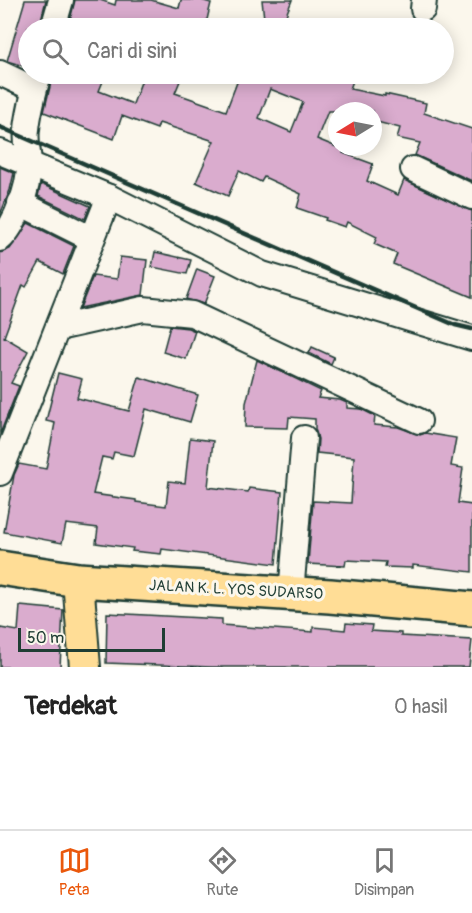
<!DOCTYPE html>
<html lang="id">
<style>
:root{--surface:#fff;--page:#f6f6f6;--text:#222;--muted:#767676;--line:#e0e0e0;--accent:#ea580c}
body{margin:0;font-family:Pangolin,sans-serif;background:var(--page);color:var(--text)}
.compass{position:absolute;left:328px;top:102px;width:54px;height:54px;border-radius:50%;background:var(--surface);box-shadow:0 3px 15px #0003;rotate:260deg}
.scale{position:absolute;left:18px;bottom:15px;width:147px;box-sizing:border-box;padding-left:6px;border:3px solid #1f3d34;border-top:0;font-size:16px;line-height:21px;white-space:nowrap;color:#1f3d34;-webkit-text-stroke:4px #fbf7ec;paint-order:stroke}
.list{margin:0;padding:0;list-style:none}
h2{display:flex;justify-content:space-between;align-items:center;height:78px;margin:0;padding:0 24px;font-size:26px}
h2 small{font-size:20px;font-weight:400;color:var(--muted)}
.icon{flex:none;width:33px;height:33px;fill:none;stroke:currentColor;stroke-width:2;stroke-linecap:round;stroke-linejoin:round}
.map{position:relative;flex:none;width:472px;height:667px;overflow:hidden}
.search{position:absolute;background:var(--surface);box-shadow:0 3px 15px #0003;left:18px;right:18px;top:18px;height:66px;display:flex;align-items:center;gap:15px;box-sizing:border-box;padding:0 21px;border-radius:33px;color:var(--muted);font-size:22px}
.sheet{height:162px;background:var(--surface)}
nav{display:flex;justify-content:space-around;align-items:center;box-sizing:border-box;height:84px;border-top:2px solid var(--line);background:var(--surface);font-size:16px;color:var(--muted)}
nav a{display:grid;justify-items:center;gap:3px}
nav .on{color:var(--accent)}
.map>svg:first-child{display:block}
.building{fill:#daacce;stroke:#1f3d34;stroke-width:1.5;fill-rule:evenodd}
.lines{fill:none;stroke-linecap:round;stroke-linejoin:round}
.minor-casing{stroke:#1f3d34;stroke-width:28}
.major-casing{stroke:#1f3d34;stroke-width:34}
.highway-casing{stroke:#1f3d34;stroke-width:38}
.minor{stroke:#fbf7ec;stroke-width:24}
.major{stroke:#ffdd96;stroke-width:30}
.highway{stroke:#ffdd96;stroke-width:33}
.rail{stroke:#1f3d34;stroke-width:4.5}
.labels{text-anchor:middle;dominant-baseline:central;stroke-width:6;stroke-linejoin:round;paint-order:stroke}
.street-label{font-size:15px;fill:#1f3d34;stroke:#fbf7ec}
</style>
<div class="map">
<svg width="472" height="667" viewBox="0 0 472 667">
<rect width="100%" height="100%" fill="#fbf7ec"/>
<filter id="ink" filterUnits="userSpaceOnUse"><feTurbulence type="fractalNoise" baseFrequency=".0167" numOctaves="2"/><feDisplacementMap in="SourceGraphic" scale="12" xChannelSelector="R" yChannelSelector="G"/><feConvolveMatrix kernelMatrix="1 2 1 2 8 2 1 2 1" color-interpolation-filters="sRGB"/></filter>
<g filter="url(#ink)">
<g class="building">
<polygon points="25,0 46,0 39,28 28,28 27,67 7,61"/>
<polygon points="75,0 100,0 115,5 116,0 151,0 179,8 181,0 201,0 211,3 205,28 68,28"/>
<polygon points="262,0 292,0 281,28 265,28"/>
<path d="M53,74H106L99,91L133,104L144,74H160L180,81L175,93L226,111L239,77L233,74H344L354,78L350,89L385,96V94L426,103L424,113L472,129V181L415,155L420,143L397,138L400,128L373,121V111H328L317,139L344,150L343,153L373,164L367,181L398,195L404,180L472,211V297L393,264L397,254L374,244L377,237L347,222L345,227L325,220L326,218L297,208L301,194L264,177L261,182L239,171L228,196L196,182L214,141L159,123L157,129L122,116L114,139L44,112ZM270,89L303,102L291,132L259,118Z"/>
<polygon points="0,167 14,173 10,190 0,215"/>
<polygon points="41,184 90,206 85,219 38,196"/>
<polygon points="28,223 74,246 63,274 40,262 26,287 23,285 4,337 28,351 11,383 19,386 0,434 0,253 10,249"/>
<polygon points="155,252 191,260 187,274 152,267"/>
<polygon points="120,257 147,260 143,295 80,308 93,276 117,279"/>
<polygon points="197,269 215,276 204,304 186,299"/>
<polygon points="170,326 188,328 195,331 186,359 163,352"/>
<polygon points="312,347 334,357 331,364 309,353"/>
<polygon points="257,360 321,391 318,398 340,400 347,403 347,408 361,409 375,416 374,425 398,427 420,435 425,433 456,438 451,466 463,468 458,503 472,505 472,572 413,565 413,568 385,567 386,562 346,560 345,566 308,564 313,501 351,503 354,457 317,453 318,439 315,429 315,419 289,417 288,428 245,427 246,403"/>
<polygon points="58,373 82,379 77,398 129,411 139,377 198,395 190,422 146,409 134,456 114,452 112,459 102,457 93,494 136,500 136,502 166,506 169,481 185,483 190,438 213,441 208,487 248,492 249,488 282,492 276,564 162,549 161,554 132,551 133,548 96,543 98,528 66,524 62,543 4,532 14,475 19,464 46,469 55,423 46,421"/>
<polygon points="20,606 63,610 60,667 0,667 0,628 18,631"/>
<polygon points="107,613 222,619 222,625 313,632 313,627 345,630 346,623 372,625 371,631 401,633 401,636 472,640 469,667 212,667 106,663"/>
</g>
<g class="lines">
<g class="minor-casing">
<g id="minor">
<polyline points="423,9 424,0"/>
<polyline points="53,28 61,0"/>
<polyline points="0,73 34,89"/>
<polyline points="0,152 109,197"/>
<polyline points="413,169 472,197"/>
<polyline points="20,203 92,239"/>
<path d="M0,239C16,225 29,186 29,166C29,153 25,142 27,129C29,109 34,92 39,74"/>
<polyline points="58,328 143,309 192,314 419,421"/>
<polyline points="0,473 109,197 262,274 472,338"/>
<polyline points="291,594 304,438"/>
</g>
</g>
<g class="major-casing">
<polyline id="major" points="78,580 85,667"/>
</g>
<g class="highway-casing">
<polyline id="highway" points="0,568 78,580 330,596 472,609"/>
</g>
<use href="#minor" class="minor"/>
<use href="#major" class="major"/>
<use href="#highway" class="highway"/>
<polyline class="rail" points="0,127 455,325 472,329"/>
</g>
</g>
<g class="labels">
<g class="street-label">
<text transform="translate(236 590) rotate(3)">JALAN K. L. YOS SUDARSO</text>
</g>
</g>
</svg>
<svg class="compass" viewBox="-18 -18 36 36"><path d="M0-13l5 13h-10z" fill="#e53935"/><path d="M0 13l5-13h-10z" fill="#767676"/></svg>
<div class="scale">50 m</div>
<div class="search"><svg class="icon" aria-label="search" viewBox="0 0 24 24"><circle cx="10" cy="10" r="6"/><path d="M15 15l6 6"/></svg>Cari di sini</div>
</div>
<section class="sheet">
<h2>Terdekat<small>0 hasil</small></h2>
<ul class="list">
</ul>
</section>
<nav>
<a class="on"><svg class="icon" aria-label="map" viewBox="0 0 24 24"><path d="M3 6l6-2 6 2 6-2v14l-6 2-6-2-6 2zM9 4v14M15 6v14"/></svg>Peta</a>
<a><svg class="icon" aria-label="directions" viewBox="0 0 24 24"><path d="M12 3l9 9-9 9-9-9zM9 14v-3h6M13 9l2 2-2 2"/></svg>Rute</a>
<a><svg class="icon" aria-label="saved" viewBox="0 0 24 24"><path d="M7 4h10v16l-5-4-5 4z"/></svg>Disimpan</a>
</nav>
